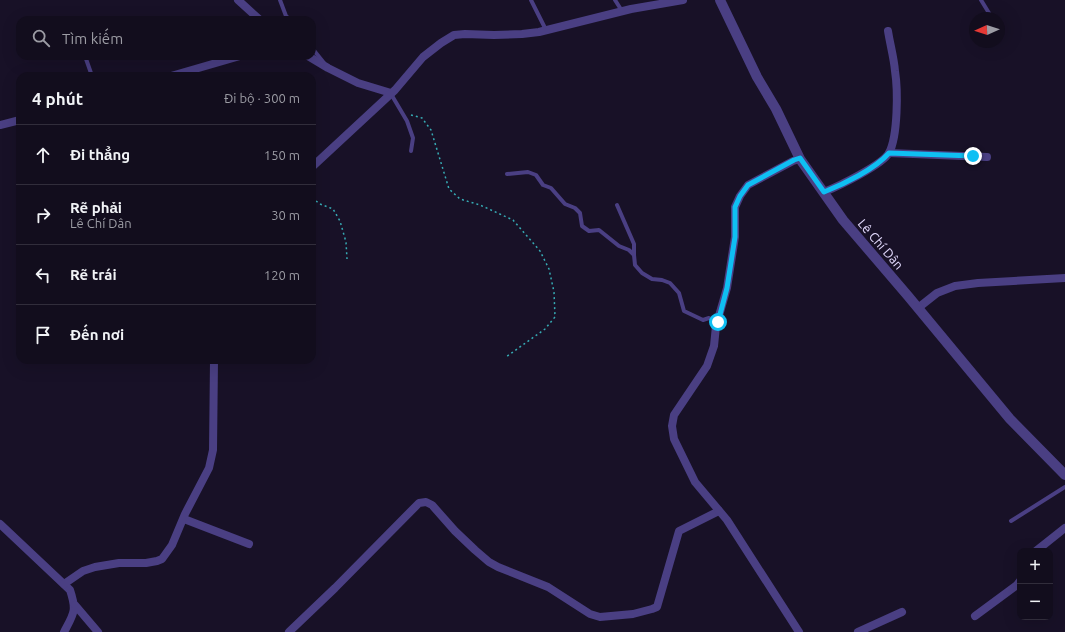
<!DOCTYPE html>
<html lang="vi">
<meta charset="utf-8">
<style>
:root{--surface:#120d1d;--page:#1b1626;--text:#f1f3f6;--muted:#9c9ca4;--line:#312d3b}
body{margin:0;font-family:Ubuntu,sans-serif;background:var(--page);color:var(--text)}
.controls{position:absolute;right:12px;bottom:12px;display:grid;overflow:hidden;border-radius:8px;box-shadow:0 4px 16px #0002}
.controls button{width:36px;height:36px;display:grid;place-items:center;padding:0;border:0;border-bottom:1px solid var(--line);background:var(--surface);color:var(--text);font:20px sans-serif}
.compass{position:absolute;left:969px;top:12px;width:36px;height:36px;border-radius:50%;background:var(--surface);box-shadow:0 4px 16px #0002;rotate:267deg}
.stop{position:absolute;width:12px;height:12px;margin:-9px;border:3px solid #0fbff3;border-radius:50%;background:#fff}
.stop.end{background:#0fbff3;border-color:#fff;box-shadow:0 1px 4px #0008}
.list{margin:0;padding:0;list-style:none}
h2{display:flex;justify-content:space-between;align-items:center;height:52px;margin:0;padding:0 16px;font-size:17px}
h2 small{font-size:13px;font-weight:400;color:var(--muted)}
.list li{display:grid;grid-template-columns:26px 1fr auto;gap:12px;align-items:center;box-sizing:border-box;height:60px;padding:0 16px;border-top:1px solid var(--line)}
.list b{display:block;font-size:15px;white-space:nowrap}
.list p{margin:0;font-size:13px;white-space:nowrap;color:var(--muted)}
.list em{font-size:13px;font-style:normal;color:var(--muted)}
.icon{flex:none;width:22px;height:22px;fill:none;stroke:currentColor;stroke-width:2;stroke-linecap:round;stroke-linejoin:round}
.map{position:relative;flex:none;width:1065px;height:632px;overflow:hidden}
.search{position:absolute;background:var(--surface);box-shadow:0 4px 16px #0002;left:16px;top:16px;width:300px;height:44px;display:flex;align-items:center;gap:10px;box-sizing:border-box;padding:0 14px;border-radius:12px;color:var(--muted);font-size:15px}
.panel{position:absolute;background:var(--surface);box-shadow:0 4px 16px #0002;left:16px;top:72px;width:300px;height:292px;border-radius:12px}
.map>svg:first-child{display:block}
.lines{fill:none;stroke-linecap:round;stroke-linejoin:round}
.path{stroke:#36abb4;stroke-width:1.5;stroke-dasharray:2 3;stroke-linecap:butt}
.service{stroke:#4a3f83;stroke-width:4}
.minor{stroke:#4a3f83;stroke-width:8}
.tertiary{stroke:#4a3f83;stroke-width:10}
.route{stroke:#0fbff3;stroke-width:5}
.labels{text-anchor:middle;dominant-baseline:central;stroke-width:3.5;stroke-linejoin:round;paint-order:stroke}
.street-label{font-size:13px;fill:#e2d9fd;stroke:#181127}
</style>
<div class="map">
<svg width="1065" height="632" viewBox="0 0 1065 632">
<rect width="100%" height="100%" fill="#181127"/>
<g class="lines">
<g class="path">
<polyline points="411,115 422,118 431,130 449,189 460,199 480,205 513,220 540,251 549,269 554,292 555,317 545,329 506,357"/>
<polyline points="312,198 320,204 333,209 340,221 346,242 347,259"/>
</g>
<g class="service">
<polyline points="280,0 286,16 290,20"/>
<polyline points="531,0 546,30"/>
<polyline points="615,0 622,11"/>
<polyline points="981,0 992,18"/>
<polyline points="312,48 324,63"/>
<polyline points="85,56 92,76"/>
<polyline points="391,94 407,121 413,138 411,151"/>
<polyline points="507,174 528,172 536,175 543,185 551,188 565,204 575,208 580,213 582,226 589,231 599,230 619,246 629,250 634,255 635,265 642,273 652,279 662,280 670,283 679,293 684,311 703,320 709,318 717,321"/>
<polyline points="617,205 634,244 634,255"/>
<polyline points="1011,521 1065,487"/>
</g>
<g class="minor">
<polyline points="238,0 260,20"/>
<polyline points="308,56 328,68 358,83 391,93"/>
<polyline points="171,76 240,56"/>
<polyline points="0,125 20,120"/>
<polyline points="889,153 987,157"/>
<polyline points="312,167 395,90 423,57 441,43 454,35 465,34 494,35 522,34 539,32 631,9 683,0"/>
<path d="M824,192C839,186 882,165 889,153C898,136 898,90 895,71C894,58 890,44 888,31"/>
<polyline points="918,308 937,293 955,286 978,283 1065,278"/>
<polyline points="184,519 249,544"/>
<path d="M0,524L70,590C77,611 74,613 64,632"/>
<polyline points="1036,551 1065,528"/>
<polyline points="64,584 83,571 95,567 119,563 146,563 157,561 162,559 172,545 185,514 209,468 213,450 214,360"/>
<polyline points="75,605 98,632"/>
<polyline points="975,616 1017,585 1020,581"/>
<polyline points="289,632 335,588 419,503 426,502 432,505 455,531 475,550 489,562 498,567 548,587 590,614 600,617 633,614 652,609 657,607 679,531 719,511"/>
<polyline points="799,632 727,520 695,482 674,439 672,426 674,415 707,366 714,346 716,326 727,288 735,237 735,207 740,196 748,185 793,161 800,159"/>
<polyline points="858,632 902,612"/>
</g>
<polyline class="tertiary" points="720,0 757,77 776,109 800,159 843,220 908,296 1010,419 1065,475"/>
</g>
<g class="lines">
<path class="route" d="M718,322L727,288L735,237V207L740,196L748,185L794,160L800,158L824,192C844,184 875,169 889,153L973,156"/>
</g>
<g class="labels">
<g class="street-label">
<text transform="translate(881 244) rotate(49)">Lê Chí Dân</text>
</g>
</g>
</svg>
<div class="controls">
<button>+</button>
<button>−</button>
</div>
<svg class="compass" viewBox="-18 -18 36 36"><path d="M0-13l5 13h-10z" fill="#e53935"/><path d="M0 13l5-13h-10z" fill="#9c9ca4"/></svg>
<div class="stop" style="left:718px;top:322px"></div>
<div class="stop end" style="left:973px;top:156px"></div>
<div class="search"><svg class="icon" aria-label="search" viewBox="0 0 24 24"><circle cx="10" cy="10" r="6"/><path d="M15 15l6 6"/></svg>Tìm kiếm</div>
<section class="panel">
<h2>4 phút<small>Đi bộ · 300 m</small></h2>
<ul class="list">
<li><svg class="icon" aria-label="ahead" viewBox="0 0 24 24"><path d="M12 20V5M6 11l6-6 6 6"/></svg><div><b>Đi thẳng</b></div><em>150 m</em></li>
<li><svg class="icon" aria-label="right" viewBox="0 0 24 24"><path d="M7 20v-9h11M14 6l5 5-5 5"/></svg><div><b>Rẽ phải</b><p>Lê Chí Dân</p></div><em>30 m</em></li>
<li><svg class="icon" aria-label="left" viewBox="0 0 24 24"><path d="M17 20v-9H6M10 6l-5 5 5 5"/></svg><div><b>Rẽ trái</b></div><em>120 m</em></li>
<li><svg class="icon" aria-label="arrive" viewBox="0 0 24 24"><path d="M6 21V4h12l-3 4 3 4H6"/></svg><div><b>Đến nơi</b></div></li>
</ul>
</section>
</div>
